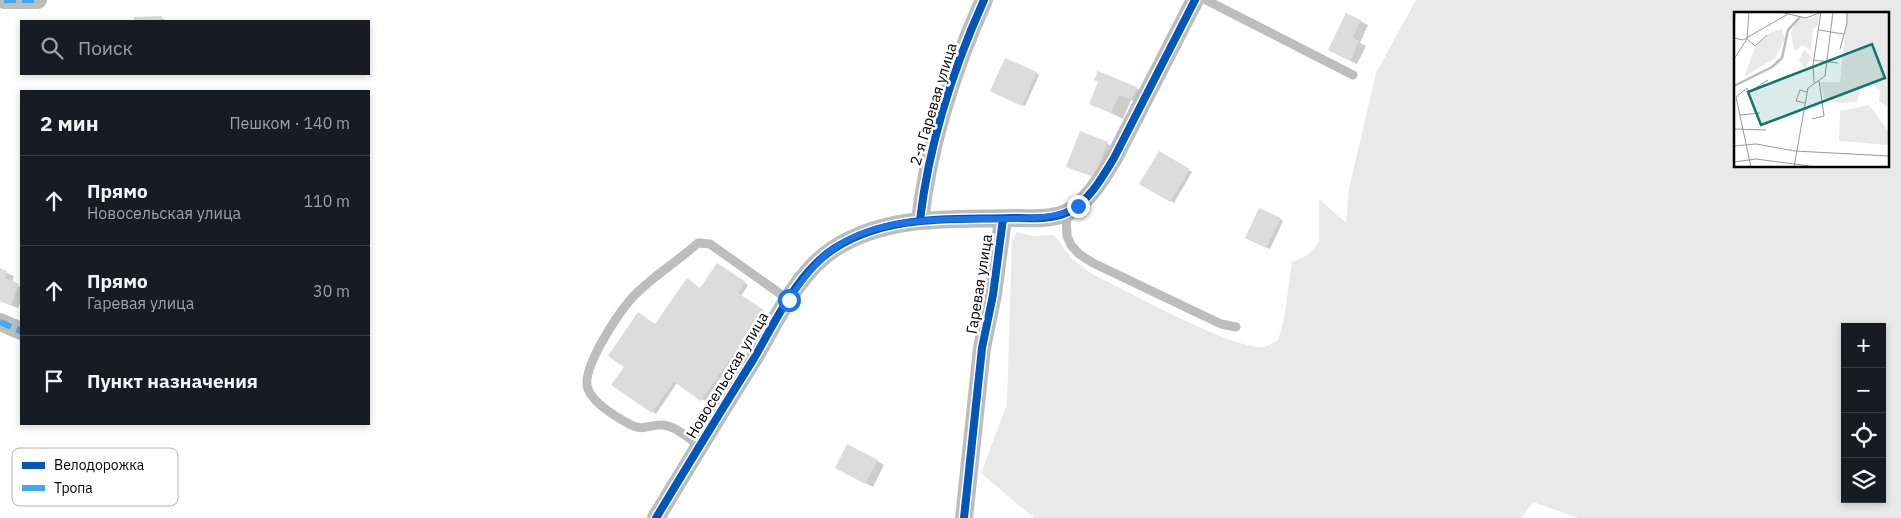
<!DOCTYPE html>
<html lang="ru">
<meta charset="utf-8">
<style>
:root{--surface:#171b24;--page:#20242c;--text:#f1f3f6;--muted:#9ea1a6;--line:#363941}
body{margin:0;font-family:"IBM Plex Sans",sans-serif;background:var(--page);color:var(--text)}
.controls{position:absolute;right:15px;bottom:15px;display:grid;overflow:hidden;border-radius:0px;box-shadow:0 2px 8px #0003}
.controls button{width:45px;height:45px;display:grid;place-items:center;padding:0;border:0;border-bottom:1px solid var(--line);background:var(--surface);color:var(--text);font:25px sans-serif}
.stop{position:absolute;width:15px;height:15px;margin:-11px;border:4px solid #1a73e8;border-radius:50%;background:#fff}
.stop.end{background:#1a73e8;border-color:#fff;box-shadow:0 1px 5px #0008}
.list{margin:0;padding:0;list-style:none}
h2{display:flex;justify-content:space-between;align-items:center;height:65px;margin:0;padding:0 20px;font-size:21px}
h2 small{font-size:16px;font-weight:400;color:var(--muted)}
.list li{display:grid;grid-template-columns:32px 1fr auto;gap:15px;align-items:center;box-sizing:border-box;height:90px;padding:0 20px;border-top:1px solid var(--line)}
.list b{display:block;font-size:19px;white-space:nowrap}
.list p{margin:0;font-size:16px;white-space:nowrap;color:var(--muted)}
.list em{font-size:16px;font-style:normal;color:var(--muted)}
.icon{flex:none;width:28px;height:28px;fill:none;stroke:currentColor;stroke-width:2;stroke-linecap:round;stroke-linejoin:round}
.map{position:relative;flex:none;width:1901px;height:518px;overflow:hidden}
.search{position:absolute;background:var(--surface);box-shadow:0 2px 8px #0003;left:20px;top:20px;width:350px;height:55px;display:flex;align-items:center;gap:12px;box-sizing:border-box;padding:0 18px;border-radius:0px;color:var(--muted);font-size:19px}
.panel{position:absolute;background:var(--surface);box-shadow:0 2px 8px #0003;left:20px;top:90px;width:350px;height:335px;border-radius:0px}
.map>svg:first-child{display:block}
.green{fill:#e9e9e9;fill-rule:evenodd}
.shadow{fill:#0003}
.building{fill:#dcdcdc}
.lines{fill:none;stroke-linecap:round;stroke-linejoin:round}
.lane{stroke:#bdbdbd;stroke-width:9}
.street{stroke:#bdbdbd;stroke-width:18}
.quiet{stroke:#3fa9f5;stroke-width:6;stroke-dasharray:12 6;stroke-linecap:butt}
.cycleway-casing{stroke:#fff;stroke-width:11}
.cycleway{stroke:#0057b8;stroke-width:8}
.route{stroke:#1a73e8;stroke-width:6}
.labels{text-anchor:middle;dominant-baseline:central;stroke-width:5;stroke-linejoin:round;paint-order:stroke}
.street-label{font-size:15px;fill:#000;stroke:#fff}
.inset-river{fill:none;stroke:#bbb;stroke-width:2.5}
.inset-road{fill:none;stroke:#999;stroke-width:1}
.view{fill:#0f766e;fill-opacity:0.15;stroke:#0f766e;stroke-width:2.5}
.inset-edge{fill:none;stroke:#000;stroke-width:2.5}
.key{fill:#fff;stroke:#b2b2b2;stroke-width:1}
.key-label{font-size:14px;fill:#000}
</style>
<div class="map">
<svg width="1901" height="518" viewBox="0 0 1901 518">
<rect width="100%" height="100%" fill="#fff"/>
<path class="green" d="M1416,0H1901V518H1578L1533,502L1522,518H1034L981,473L1007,404L1012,240L1017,232L1033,236L1054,235L1073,260L1092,274C1126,290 1232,350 1264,347C1269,346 1274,342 1278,340L1284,319L1292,262L1308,255L1319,242V199L1346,223L1349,189L1376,73ZM1735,14H1887V166H1735ZM1845,327H1882V499H1845Z"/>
<g class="shadow">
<polygon points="1346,14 1368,25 1360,43 1366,46 1357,64 1337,54"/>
<polygon points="135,18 161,18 168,21 135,21"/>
<polygon points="1036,73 1039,75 1025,106 994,93"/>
<polygon points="1136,88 1147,95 1143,105 1131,100 1123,119 1091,103"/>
<polygon points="1080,133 1110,145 1098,178"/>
<polygon points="1159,152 1192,172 1174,203 1141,183"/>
<polygon points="1280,219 1283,221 1270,249 1247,238"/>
<polygon points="721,266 748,285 741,296 766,313 705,401 677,383 656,414 613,385 656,326 701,289"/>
<polygon points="0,270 14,276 12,283 21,287 21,300 18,308 0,301"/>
<polygon points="877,461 884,465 873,487 844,472"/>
</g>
<g class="building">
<polygon points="1346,13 1361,20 1353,38 1359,41 1350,61 1328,50"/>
<polygon points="162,16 162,21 134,21 134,17"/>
<polygon points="1005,58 1037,72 1022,106 990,91"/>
<polygon points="1098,71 1137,87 1131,100 1119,95 1111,113 1089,104 1098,82 1094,80"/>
<polygon points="1080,131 1108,142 1094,177 1066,167"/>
<polygon points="1159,151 1190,169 1170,202 1139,184"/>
<polygon points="1259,208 1281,218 1266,248 1245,238"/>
<polygon points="717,263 746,282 738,293 764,310 701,401 674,382 652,413 611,385 624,367 608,356 638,312 655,324 687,278 700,288"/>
<polygon points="0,268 7,271 5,278 19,284 11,305 0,301"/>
<polygon points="847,444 878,460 865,484 835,468"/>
</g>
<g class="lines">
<g class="lane">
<polyline points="1206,0 1353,75"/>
<polyline points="1066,213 1067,236 1071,245 1079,254 1093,263 1221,324 1236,327"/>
<path d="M700,446C689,439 674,424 660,425C649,425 643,431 631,425C618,418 593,403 588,389C580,370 618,314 631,299C650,278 677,262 698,243L710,244L789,300"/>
</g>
<g class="street">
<polyline points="4,0 38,0"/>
<path d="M920,220C929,143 952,71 984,0"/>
<polyline points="0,322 21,331"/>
<path d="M656,518C688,465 720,412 753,360C775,323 797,272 835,248C889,214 951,220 1011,218C1028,218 1053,220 1068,212C1089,201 1102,178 1114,158L1195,0"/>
<polyline points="964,518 982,348 993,295 1003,219"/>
</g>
<g class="quiet">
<polyline points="4,0 38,0"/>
<polyline points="0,322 21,331"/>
</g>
<g class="cycleway-casing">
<g id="cycleway">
<path d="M920,220C929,143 952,71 984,0"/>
<path d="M656,518C688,465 720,412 753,360C775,323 797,272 835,248C889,214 951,220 1011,218C1028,218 1053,220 1068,212C1089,201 1102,178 1114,158L1195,0"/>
<polyline points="964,518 982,348 993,295 1003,219"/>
</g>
</g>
<use href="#cycleway" class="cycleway"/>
</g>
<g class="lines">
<path class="route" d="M789,300C798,287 807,273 819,261C865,213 947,220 1007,219C1031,218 1057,219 1078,206"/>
</g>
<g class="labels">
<g class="street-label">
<text transform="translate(933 104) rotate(-73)">2-я Гаревая улица</text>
<text transform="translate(979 284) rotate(-81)">Гаревая улица</text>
<text transform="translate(727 375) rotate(-59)">Новосельская улица</text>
</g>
</g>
<g transform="translate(1734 12)">
<rect width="155" height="155" fill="#fff"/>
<path d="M113,0H155L153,95L145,89L146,78L140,74H127L123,90L104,91L90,86L86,70H106ZM85,3L84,13L79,17L77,38L67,33L63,39L60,38L57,21L63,4L75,7ZM48,17L51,27L41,46L10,65L22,33L35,21ZM70,37L77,45L71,57L65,49ZM135,93L155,120V133L105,129L106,99Z" fill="#e9e9e9"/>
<path class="inset-river" d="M0,74L38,55L48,46L54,18L66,5"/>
<path class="inset-road" d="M46,0L72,6L88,0M85,18L109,22M0,23L1,0M0,26L9,28L54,2M13,27L21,34L33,23M106,37L113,11V0M0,47L13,27L15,0M79,48L104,51M80,71L79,53L87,0M71,91L62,89L66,78L73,80M6,103L26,101M78,107L90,104L85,69M0,117L32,118M0,134L22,132L61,139L155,144M0,150L22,147L83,155M17,155L2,85L13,76L15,80L34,68M60,155L74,76L91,64L99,0"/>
<path class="view" d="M138,32L151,66L27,113L14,80Z"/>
<rect width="155" height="155" class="inset-edge"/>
</g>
<rect x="12" y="448" width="166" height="58" rx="8" class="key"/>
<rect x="22" y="462" width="23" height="7" fill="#0057b8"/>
<rect x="22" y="485" width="23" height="6" fill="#3fa9f5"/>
<g class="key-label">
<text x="54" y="470">Велодорожка</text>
<text x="54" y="493">Тропа</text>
</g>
</svg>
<div class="controls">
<button>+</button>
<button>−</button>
<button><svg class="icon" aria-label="locate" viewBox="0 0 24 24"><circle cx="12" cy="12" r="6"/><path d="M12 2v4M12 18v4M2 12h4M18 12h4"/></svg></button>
<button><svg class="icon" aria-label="layers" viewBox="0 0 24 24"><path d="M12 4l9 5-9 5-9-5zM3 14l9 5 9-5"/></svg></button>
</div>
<div class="stop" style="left:789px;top:300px"></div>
<div class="stop end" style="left:1078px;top:206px"></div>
<div class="search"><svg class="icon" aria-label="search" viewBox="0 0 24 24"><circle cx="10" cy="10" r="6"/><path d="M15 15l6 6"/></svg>Поиск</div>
<section class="panel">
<h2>2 мин<small>Пешком · 140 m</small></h2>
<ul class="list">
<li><svg class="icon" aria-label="ahead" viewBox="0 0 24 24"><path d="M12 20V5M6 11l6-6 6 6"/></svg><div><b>Прямо</b><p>Новосельская улица</p></div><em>110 m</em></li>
<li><svg class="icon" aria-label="ahead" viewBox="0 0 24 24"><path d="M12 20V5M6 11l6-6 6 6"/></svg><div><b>Прямо</b><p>Гаревая улица</p></div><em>30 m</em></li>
<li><svg class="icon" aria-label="arrive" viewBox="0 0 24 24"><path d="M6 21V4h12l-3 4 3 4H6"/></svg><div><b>Пункт назначения</b></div></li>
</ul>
</section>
</div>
